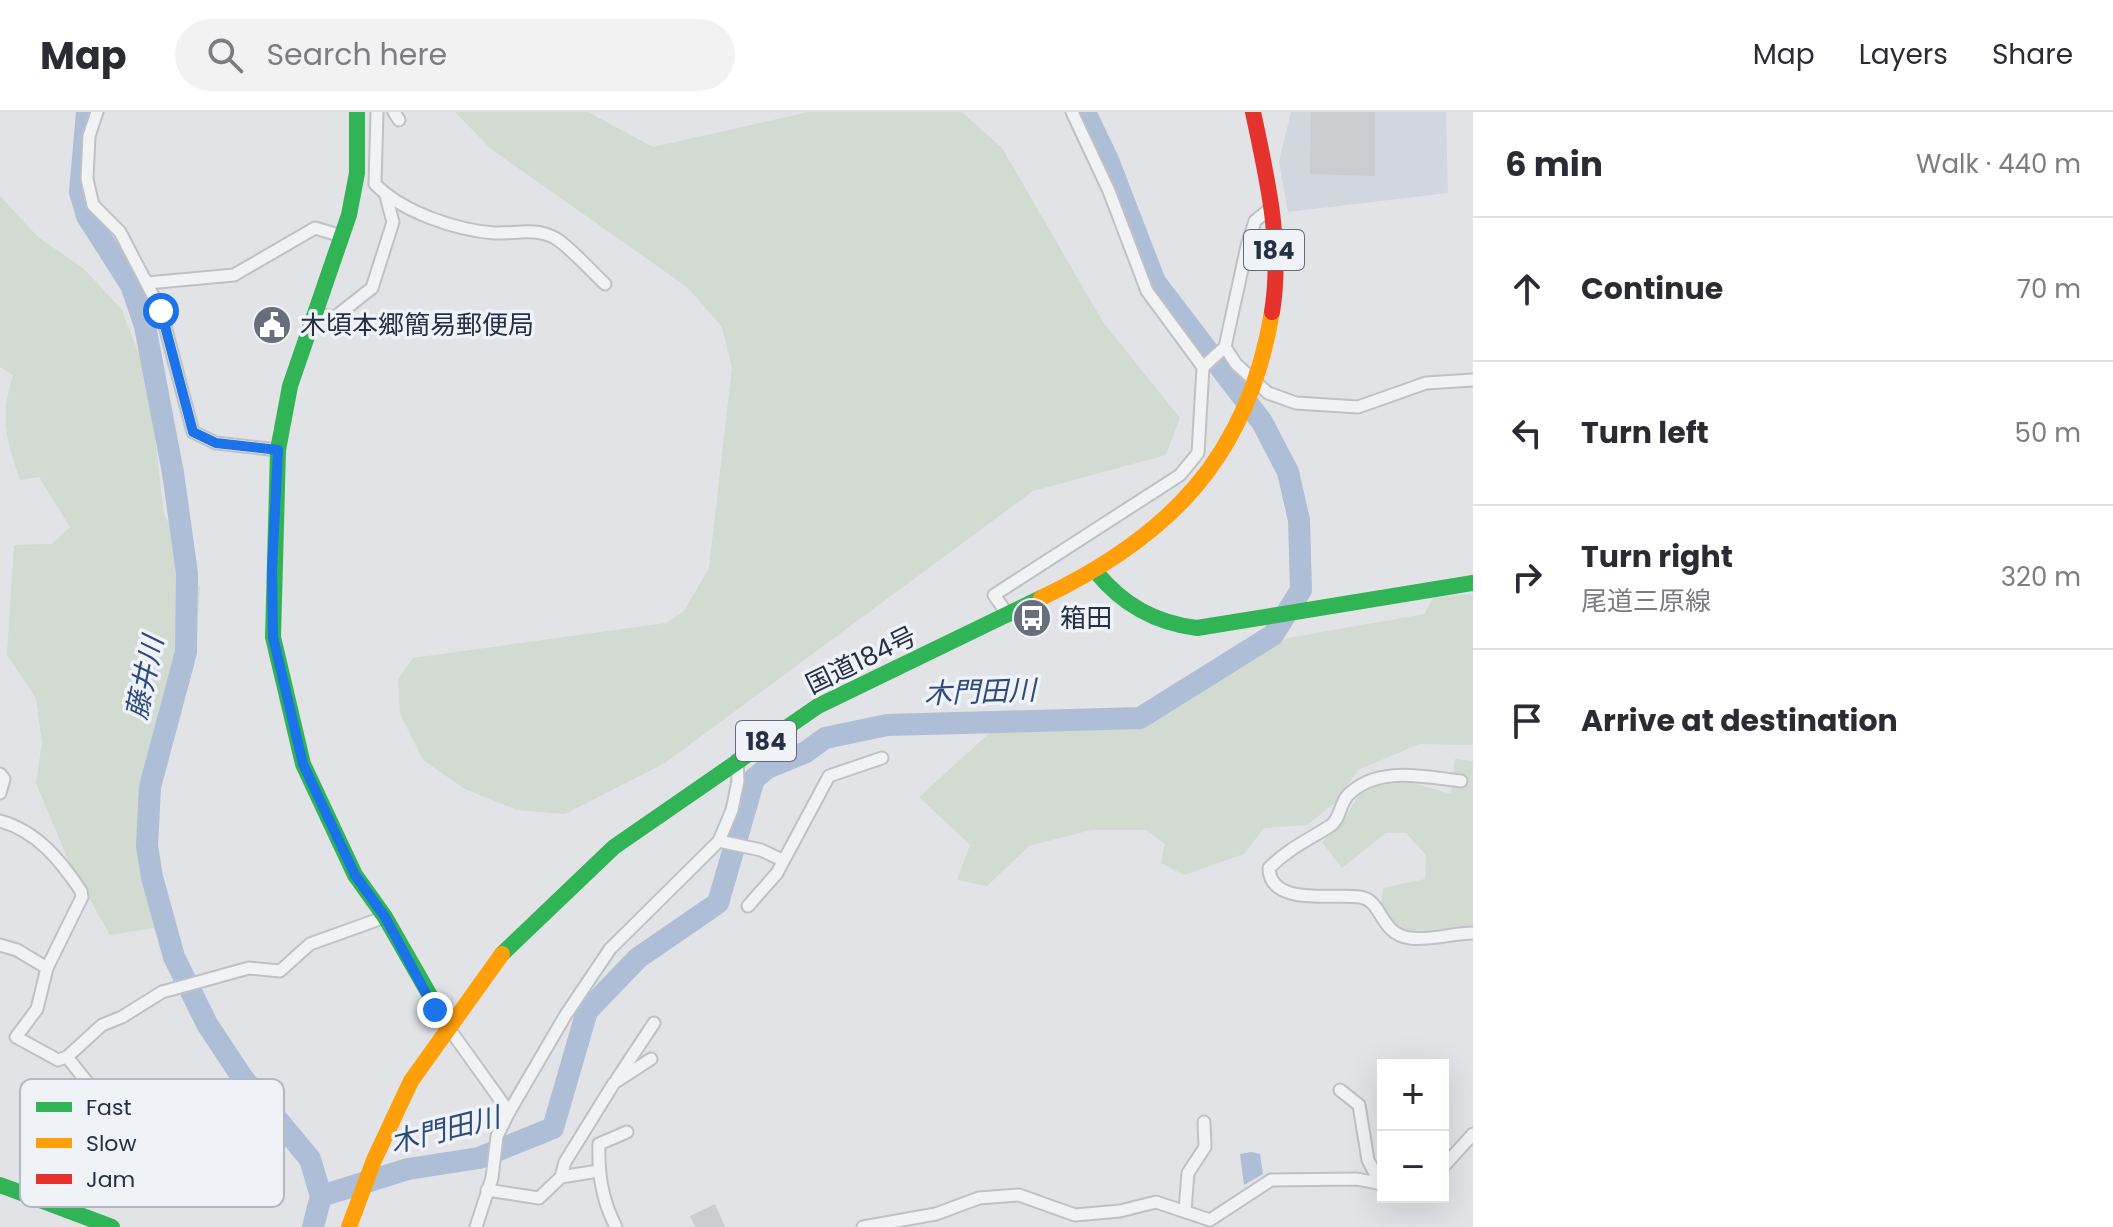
<!DOCTYPE html>
<meta charset="utf-8">
<style>
:root{--surface:#fff;--page:#f2f2f3;--text:#2b2b33;--muted:#7c7c81;--line:#e1e1e2}
body{margin:0;font-family:Poppins,"Noto Sans JP",sans-serif;background:var(--page);color:var(--text)}
.controls{position:absolute;right:24px;bottom:24px;display:grid;overflow:hidden;border-radius:0px;box-shadow:0 8px 32px #0002}
.controls button{width:72px;height:72px;display:grid;place-items:center;padding:0;border:0;border-bottom:2px solid var(--line);background:var(--surface);color:var(--text);font:40px sans-serif}
.stop{position:absolute;width:24px;height:24px;margin:-18px;border:6px solid #1a73e8;border-radius:50%;background:#fff}
.stop.end{background:#1a73e8;border-color:#fff;box-shadow:0 2px 8px #0008}
.list{margin:0;padding:0;list-style:none}
h2{display:flex;justify-content:space-between;align-items:center;height:104px;margin:0;padding:0 32px;font-size:34px}
h2 small{font-size:26px;font-weight:400;color:var(--muted)}
.list li{display:grid;grid-template-columns:52px 1fr auto;gap:24px;align-items:center;box-sizing:border-box;height:144px;padding:0 32px;border-top:2px solid var(--line)}
.list b{display:block;font-size:30px;white-space:nowrap}
.list p{margin:0;font-size:26px;white-space:nowrap;color:var(--muted)}
.list em{font-size:26px;font-style:normal;color:var(--muted)}
.icon{flex:none;width:44px;height:44px;fill:none;stroke:currentColor;stroke-width:2;stroke-linecap:round;stroke-linejoin:round}
.map{position:relative;flex:none;width:1473px;height:1115px;overflow:hidden}
header{display:flex;align-items:center;gap:48px;box-sizing:border-box;height:112px;padding:0 40px;background:var(--surface);border-bottom:2px solid var(--line)}
header strong{font-size:38px}
nav{display:flex;gap:44px;margin-inline-start:auto;font-size:28px}
.search{width:560px;height:72px;background:var(--page);display:flex;align-items:center;gap:20px;box-sizing:border-box;padding:0 28px;border-radius:44px;color:var(--muted);font-size:30px}
main{display:flex}
aside{flex:1;background:var(--surface)}
.map>svg:first-child{display:block}
.built{fill:#d2d6de}
.green{fill:#d1dbd1}
.water{fill:#adbed6}
.lines{fill:none;stroke-linecap:round;stroke-linejoin:round}
.river{stroke:#adbed6;stroke-width:22}
.building{fill:#caccd0}
.street-casing{stroke:#c0c1c5;stroke-width:15}
.street{stroke:#f1f2f4;stroke-width:11}
.fast{stroke:#30b455;stroke-width:16}
.slow{stroke:#ff9f0a;stroke-width:16}
.jam{stroke:#e5322d;stroke-width:16}
.route{stroke:#1a73e8;stroke-width:10}
.labels{text-anchor:middle;dominant-baseline:central;stroke-width:7;stroke-linejoin:round;paint-order:stroke}
.shield{fill:#eff2f7;stroke:#626a79;stroke-width:2}
.shield-label{font-size:24px;font-weight:bold;fill:#262f43}
.poi-label{font-size:26px;fill:#262f43;stroke:#eff2f7;text-anchor:start}
.street-label{font-size:26px;fill:#262f43;stroke:#eff2f7}
.water-label{font-size:28px;font-style:italic;fill:#2c4a7b;stroke:#eff2f7}
.key{fill:#eff2f7;stroke:#b3b8c1;stroke-width:2}
.key-label{font-size:22px;fill:#262f43}
</style>
<header>
<strong>Map</strong>
<div class="search"><svg class="icon" aria-label="search" viewBox="0 0 24 24"><circle cx="10" cy="10" r="6"/><path d="M15 15l6 6"/></svg>Search here</div>
<nav><a>Map</a><a>Layers</a><a>Share</a></nav>
</header>
<main>
<div class="map">
<svg width="1473" height="1115" viewBox="0 0 1473 1115">
<rect width="100%" height="100%" fill="#e2e3e7"/>
<polygon class="built" points="1291,0 1446,0 1448,81 1288,100 1279,50"/>
<g class="green">
<polygon points="455,0 588,0 653,35 808,0 962,0 1002,36 1103,210 1180,306 1166,343 1033,379 665,651 565,702 517,698 465,677 423,648 400,602 398,567 413,546 666,511 684,499 709,456 732,255 722,215 687,175 491,37"/>
<path d="M0,84L38,125L84,157L122,198L142,251L154,318L164,402L200,475L194,554L140,743L161,815L110,823L68,748L36,671L42,630L36,586L7,543L14,433L52,432L70,415L39,365L20,368C5,323 0,307 13,263L0,255Z"/>
<polygon points="1473,482 1473,633 1419,632 1358,658 1336,690 1307,713 1264,716 1244,742 1184,763 1161,751 1165,732 1146,718 1091,718 1029,734 987,774 957,768 970,733 919,685 995,616 1136,617 1219,566 1254,540 1288,526 1424,502 1434,485"/>
<polygon points="1455,647 1473,649 1473,817 1400,819 1381,800 1383,776 1425,767 1426,743 1406,721 1386,721 1342,756 1322,730 1344,708 1363,676 1398,667 1451,682"/>
</g>
<polygon class="water" points="1251,1040 1260,1042 1263,1062 1244,1073 1240,1042"/>
<g class="lines">
<g class="river">
<polyline points="87,0 80,80 87,104 131,173 145,214 173,361 187,461 186,540 150,675 147,734 152,765 174,845 207,912 242,965 310,1047 321,1084 313,1115"/>
<polyline points="321,1084 408,1057 479,1046 553,1016 587,899 638,846 718,791 754,667 767,656 806,640 825,626 887,613 1140,606 1273,523 1301,478 1299,408 1288,360 1262,310 1155,170 1108,48 1085,0"/>
</g>
</g>
<g class="building">
<polygon points="1311,0 1375,0 1375,64 1310,62"/>
<polygon points="715,1092 725,1115 695,1115 690,1104"/>
</g>
<g class="lines">
<g class="street-casing">
<g id="street">
<polyline points="97,0 89,24 87,67 93,93 120,120 161,199 193,320 216,331 278,338"/>
<path d="M377,0L375,72C402,100 456,118 494,121C515,122 535,115 555,126C567,132 593,161 605,172"/>
<polyline points="394,0 399,8"/>
<polyline points="1072,0 1109,79 1147,179 1203,255"/>
<polyline points="147,171 234,163 315,116 342,124"/>
<polyline points="315,202 335,205 372,176 393,110 386,84"/>
<polyline points="1225,235 1236,252 1268,281 1296,291 1358,295 1426,271 1473,268"/>
<polyline points="1008,503 994,483 1180,363 1198,341 1203,255 1225,235 1247,134 1255,109 1272,95"/>
<polyline points="0,662 4,667 0,681"/>
<path d="M1461,669C1424,665 1378,653 1348,683C1340,691 1340,708 1330,714C1308,728 1288,737 1269,756C1270,795 1333,781 1360,785C1383,788 1379,822 1410,826C1429,829 1453,821 1473,821"/>
<path d="M0,709C37,719 61,749 81,779L82,785L47,856L37,897L16,925L58,948L67,945L102,913L122,905L162,880L249,856L280,859L310,832L385,805"/>
<polyline points="719,729 761,738 782,748"/>
<polyline points="748,794 777,761 829,664 882,646"/>
<polyline points="0,833 17,838 47,856"/>
<polyline points="448,915 509,1000"/>
<polyline points="67,945 91,975 102,1003"/>
<polyline points="617,967 654,911"/>
<polyline points="1340,978 1359,993 1368,1048 1381,1073"/>
<polyline points="1443,1055 1473,1022"/>
<polyline points="561,1065 565,1050 614,971 651,947"/>
<polyline points="487,1078 539,1086 561,1065 598,1059"/>
<polyline points="1185,1098 1188,1061 1205,1035 1204,1010"/>
<polyline points="476,1115 492,1066 497,1024 509,1000 565,904 610,837 719,729 732,698 738,669 737,648"/>
<path d="M616,1115C602,1088 598,1062 599,1032L627,1020"/>
<polyline points="863,1115 936,1102 979,1086 1019,1083 1075,1103 1120,1099 1156,1090 1210,1108 1271,1068 1357,1067 1383,1072"/>
</g>
</g>
<use href="#street" class="street"/>
<g class="fast">
<polyline points="357,0 357,61 349,103 290,274 278,338 273,525 303,652 355,763 385,805 448,915"/>
<path d="M1096,460C1123,493 1155,511 1197,516L1473,471"/>
<polyline points="502,842 614,735 818,594 1041,486"/>
<polyline points="0,1073 112,1115"/>
</g>
<g class="slow">
<path d="M1041,486C1169,425 1248,345 1272,200"/>
<polyline points="349,1115 374,1048 411,969 502,842"/>
</g>
<path class="jam" d="M1253,0C1267,66 1283,133 1272,200"/>
</g>
<g class="lines">
<polyline class="route" points="161,199 193,320 216,331 278,338 272,458 273,525 303,652 355,763 385,805 435,898"/>
</g>
<defs>
<g id="civic-disc" transform="scale(2)"><circle r="9.5" fill="#686e7c" stroke="#eff2f7"/><path d="M-.6-6.5H3V-4.5H.6V-3L4-1V1h2V6H-6V1h2V-1L-.6-3ZM-1.2 2.5V6h2.4V2.5Z" fill="#fff"/></g>
<g id="bus-disc" transform="scale(2)"><circle r="9.5" fill="#686e7c" stroke="#eff2f7"/><path d="M-5-6H5V4H4V6H2V4H-2V6H-4V4H-5ZM-3.5-4V0h7V-4ZM-3.5 1.2v1.5H-2V1.2ZM2 1.2v1.5H3.5V1.2Z" fill="#fff"/></g>
</defs>
<g fill-rule="evenodd">
<use href="#civic-disc" x="272" y="213"/>
<use href="#bus-disc" x="1032" y="506"/>
</g>
<g class="labels">
<g class="shield">
<rect x="1244" y="118" width="60" height="40" rx="6"/>
<rect x="736" y="609" width="60" height="40" rx="6"/>
</g>
<g class="shield-label">
<text x="1274" y="138">184</text>
<text x="766" y="629">184</text>
</g>
<g class="poi-label">
<text x="300" y="213">木頃本郷簡易郵便局</text>
<text x="1060" y="506">箱田</text>
</g>
<g class="street-label">
<text transform="translate(861 548) rotate(-26)">国道184号</text>
</g>
<g class="water-label">
<text transform="translate(145 566) rotate(-78)">藤井川</text>
<text transform="translate(980 580) rotate(-2)">木門田川</text>
<text transform="translate(445 1018) rotate(-14)">木門田川</text>
</g>
</g>
<rect x="20" y="967" width="264" height="128" rx="12" class="key"/>
<rect x="36" y="990" width="36" height="10" fill="#30b455"/>
<rect x="36" y="1026" width="36" height="10" fill="#ff9f0a"/>
<rect x="36" y="1062" width="36" height="10" fill="#e5322d"/>
<g class="key-label">
<text x="86" y="1003">Fast</text>
<text x="86" y="1039">Slow</text>
<text x="86" y="1075">Jam</text>
</g>
</svg>
<div class="controls">
<button>+</button>
<button>−</button>
</div>
<div class="stop" style="left:161px;top:199px"></div>
<div class="stop end" style="left:435px;top:898px"></div>
</div>
<aside>
<h2>6 min<small>Walk · 440 m</small></h2>
<ul class="list">
<li><svg class="icon" aria-label="ahead" viewBox="0 0 24 24"><path d="M12 20V5M6 11l6-6 6 6"/></svg><div><b>Continue</b></div><em>70 m</em></li>
<li><svg class="icon" aria-label="left" viewBox="0 0 24 24"><path d="M17 20v-9H6M10 6l-5 5 5 5"/></svg><div><b>Turn left</b></div><em>50 m</em></li>
<li><svg class="icon" aria-label="right" viewBox="0 0 24 24"><path d="M7 20v-9h11M14 6l5 5-5 5"/></svg><div><b>Turn right</b><p>尾道三原線</p></div><em>320 m</em></li>
<li><svg class="icon" aria-label="arrive" viewBox="0 0 24 24"><path d="M6 21V4h12l-3 4 3 4H6"/></svg><div><b>Arrive at destination</b></div></li>
</ul>
</aside>
</main>
